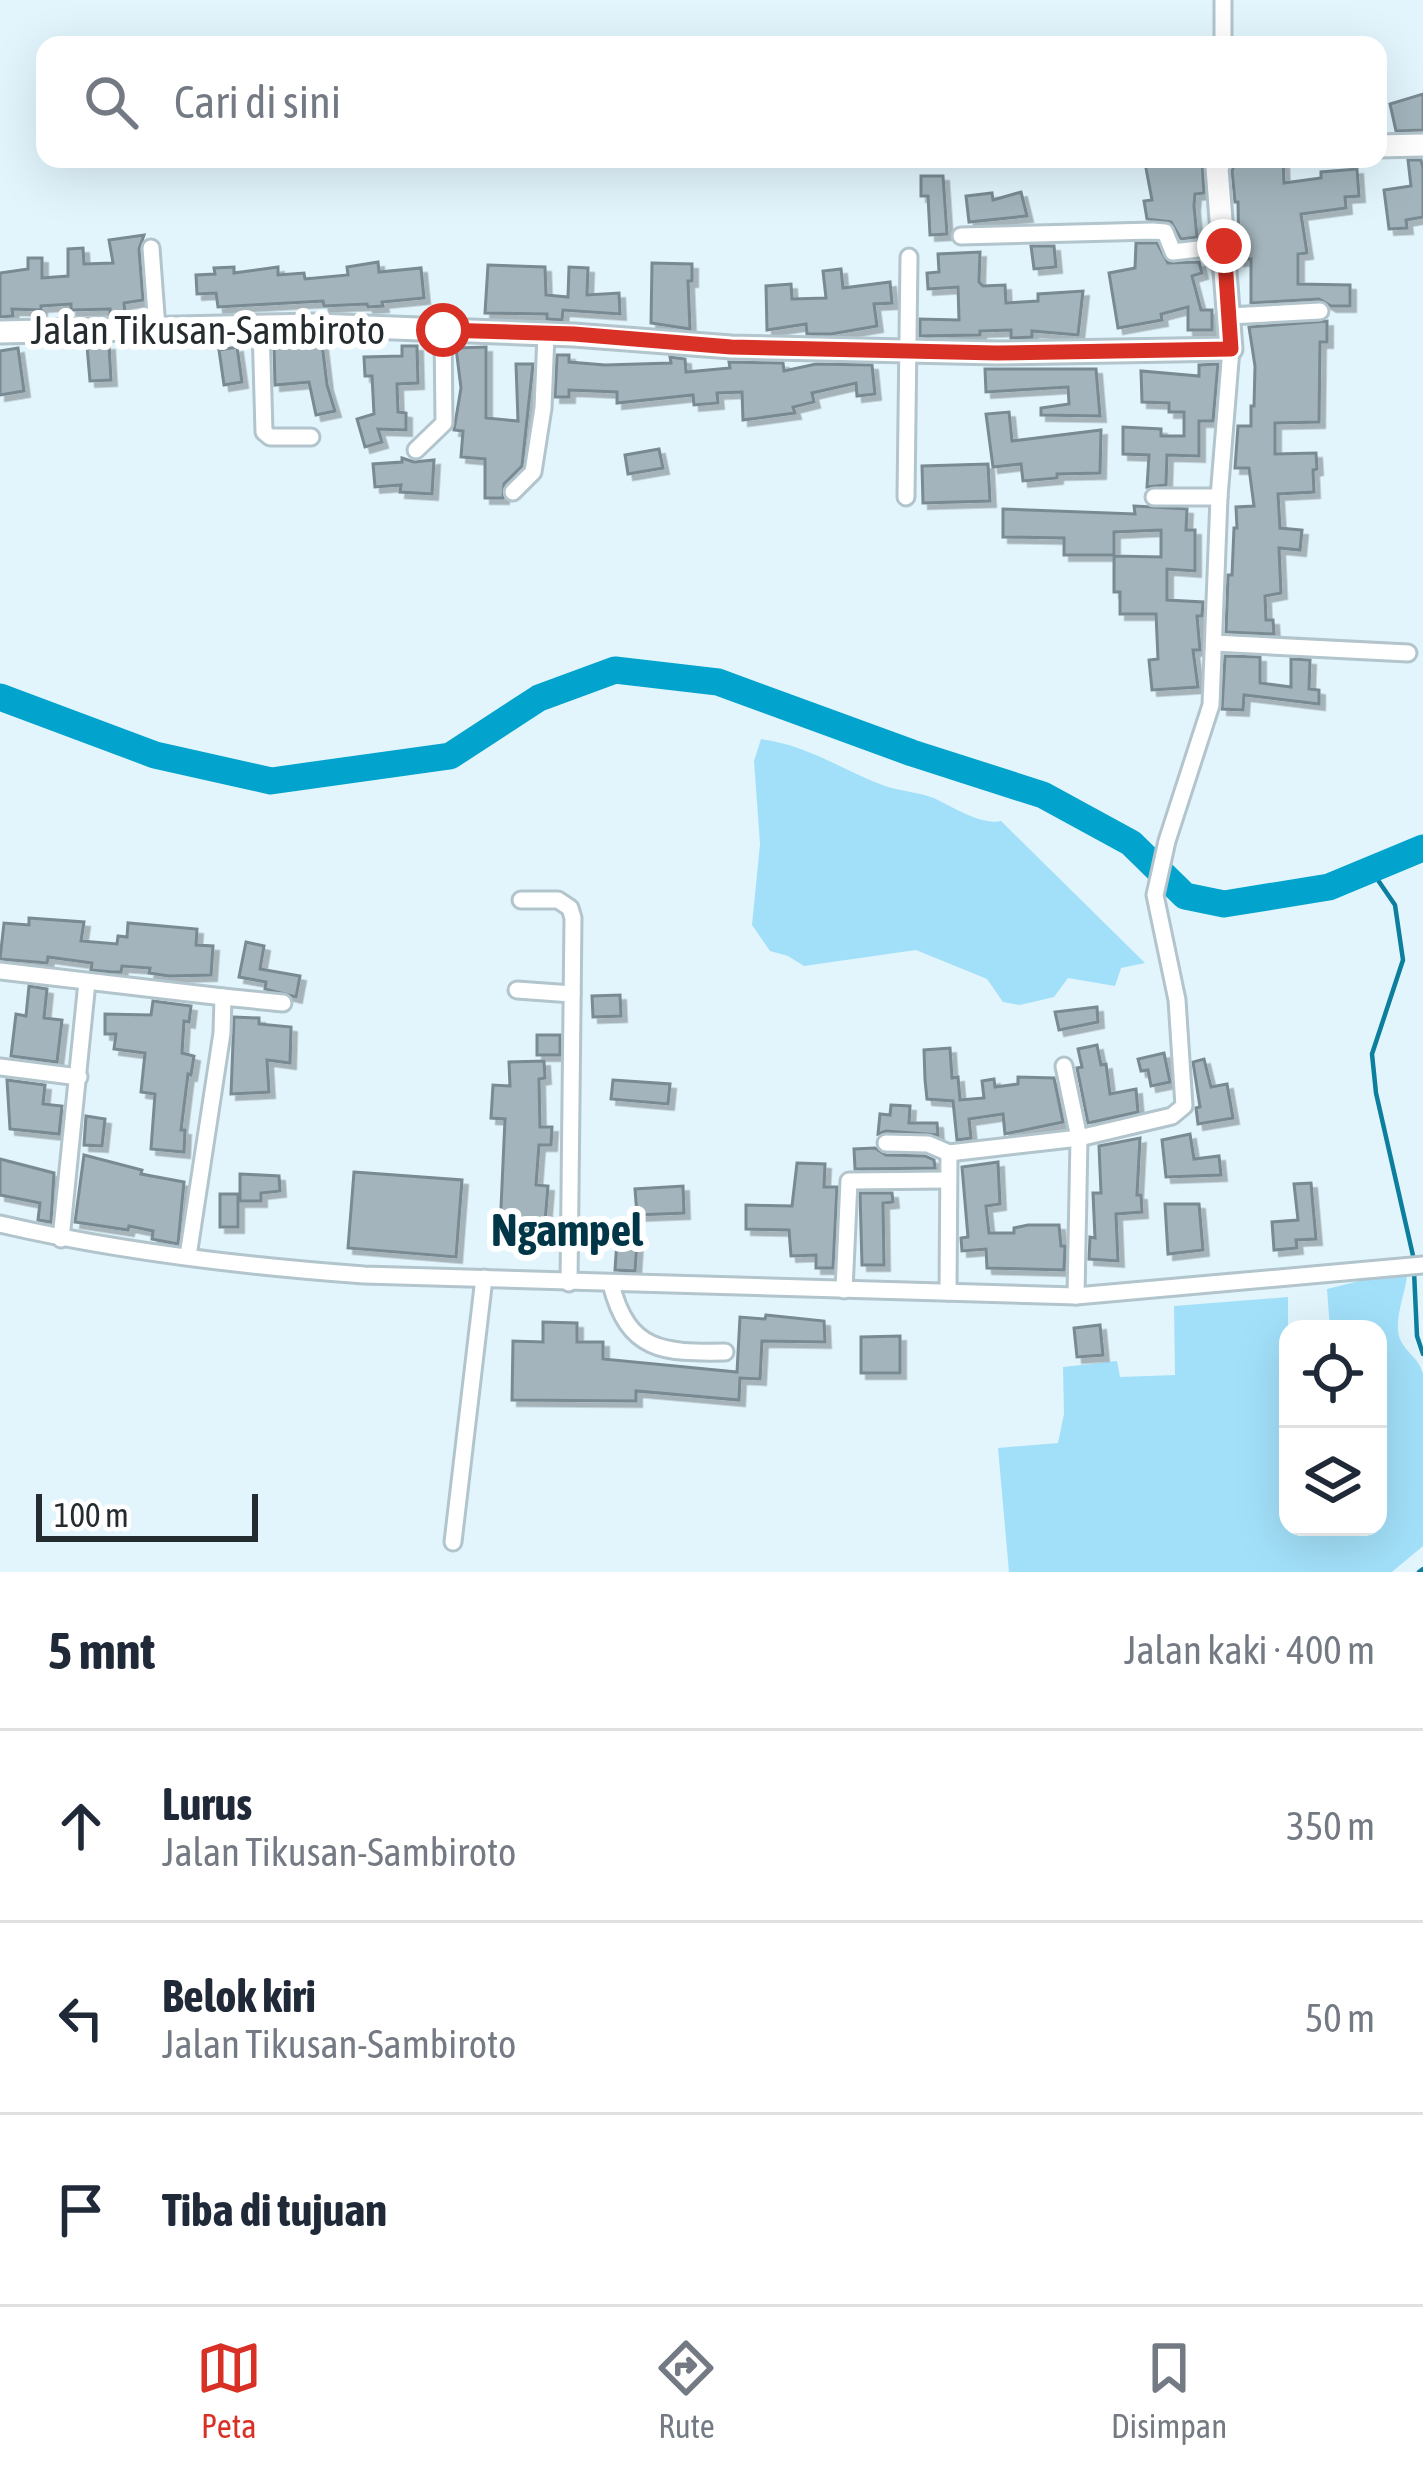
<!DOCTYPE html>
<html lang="id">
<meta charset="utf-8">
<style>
:root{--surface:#fff;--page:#f6f6f7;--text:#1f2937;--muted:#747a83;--line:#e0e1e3;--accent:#d93025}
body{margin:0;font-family:"Asap Condensed",sans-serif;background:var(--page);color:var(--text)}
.controls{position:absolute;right:36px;bottom:36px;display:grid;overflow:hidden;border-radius:24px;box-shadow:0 12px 48px #0002}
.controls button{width:108px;height:108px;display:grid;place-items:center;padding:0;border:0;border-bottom:3px solid var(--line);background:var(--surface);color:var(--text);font:60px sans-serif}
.scale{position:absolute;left:36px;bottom:30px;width:222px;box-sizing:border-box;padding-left:12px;border:6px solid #252c2f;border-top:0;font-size:33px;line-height:42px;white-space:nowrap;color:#252c2f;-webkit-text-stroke:9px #fff;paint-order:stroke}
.stop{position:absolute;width:36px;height:36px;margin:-27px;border:9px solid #d93025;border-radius:50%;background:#fff}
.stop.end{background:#d93025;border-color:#fff;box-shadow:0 3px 12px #0008}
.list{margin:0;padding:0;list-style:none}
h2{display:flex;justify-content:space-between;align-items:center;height:156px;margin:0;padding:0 48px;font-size:51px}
h2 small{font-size:39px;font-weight:400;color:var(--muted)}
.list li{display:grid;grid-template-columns:78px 1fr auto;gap:36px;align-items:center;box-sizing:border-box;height:192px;padding:0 48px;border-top:3px solid var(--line)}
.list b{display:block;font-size:45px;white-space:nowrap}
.list p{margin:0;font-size:39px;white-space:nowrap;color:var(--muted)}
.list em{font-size:39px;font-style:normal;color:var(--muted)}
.icon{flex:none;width:66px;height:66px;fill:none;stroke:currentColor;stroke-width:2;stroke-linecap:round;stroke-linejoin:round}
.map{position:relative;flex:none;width:1423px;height:1572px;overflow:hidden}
.search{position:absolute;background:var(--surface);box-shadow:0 12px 48px #0002;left:36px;right:36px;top:36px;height:132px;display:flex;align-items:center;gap:30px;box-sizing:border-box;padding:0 42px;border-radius:24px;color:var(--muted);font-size:45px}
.sheet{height:732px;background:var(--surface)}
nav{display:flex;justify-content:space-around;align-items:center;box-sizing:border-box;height:168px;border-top:3px solid var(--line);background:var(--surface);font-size:33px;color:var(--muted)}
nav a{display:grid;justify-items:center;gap:6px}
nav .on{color:var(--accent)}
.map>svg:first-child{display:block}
.green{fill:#a2e0f9}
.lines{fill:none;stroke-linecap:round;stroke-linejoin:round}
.stream{stroke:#0c7f9e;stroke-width:4.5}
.river{stroke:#02a3cd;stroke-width:27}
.building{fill:#a3b4bc;stroke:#798a92;stroke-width:3;filter:url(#shadow)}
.street-casing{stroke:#b2c4cc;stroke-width:21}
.secondary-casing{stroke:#b2c4cc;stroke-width:27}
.street{stroke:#fff;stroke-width:15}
.secondary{stroke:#fff;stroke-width:21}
.route{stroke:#d93025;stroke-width:15}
.labels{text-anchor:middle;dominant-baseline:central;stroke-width:12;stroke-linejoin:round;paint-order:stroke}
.street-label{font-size:39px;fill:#252c2f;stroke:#fff}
.quarter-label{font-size:45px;font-weight:bold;fill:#003647;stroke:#fff}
</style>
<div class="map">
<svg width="1423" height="1572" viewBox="0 0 1423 1572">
<defs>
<filter id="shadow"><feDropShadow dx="5.5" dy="5.5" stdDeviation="0" flood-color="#0004"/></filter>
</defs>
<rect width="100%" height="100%" fill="#e2f5fd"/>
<g class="green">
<path d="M761,739C808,745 842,770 885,786C902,792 924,792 940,801C956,809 982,825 1001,821L1145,963L1121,968L1115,986L1068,978L1054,997L1020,1005L1003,1002L987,979L916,950L804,966L788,956L770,951L752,925L760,844L754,761Z"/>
<path d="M1407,1276C1405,1295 1393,1321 1400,1339C1406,1353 1419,1358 1423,1374V1546L1392,1572H1009L998,1448L1058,1443L1064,1414L1063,1367L1117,1361L1120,1377L1175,1375L1174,1306L1288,1297V1527H1378V1329H1330L1327,1289L1363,1280Z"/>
</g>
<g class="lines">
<g class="stream">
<polyline points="1371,870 1395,905 1403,960 1372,1054 1376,1093 1414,1260"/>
<polyline points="1414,1271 1417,1336 1423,1354"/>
<polyline points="1419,1572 1423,1569"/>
</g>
<polyline class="river" points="0,697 155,755 271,781 450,756 539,698 615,670 718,682 912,753 1043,795 1131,843 1185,896 1224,904 1329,887 1423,848"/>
</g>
<g class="building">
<polygon points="1423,94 1423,130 1396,131 1390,104"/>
<polygon points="1202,159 1204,193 1195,194 1194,206 1197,237 1181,239 1171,222 1147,219 1144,201 1152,200 1145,163 1161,160 1162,165"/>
<polygon points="1236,159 1283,159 1284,183 1321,178 1321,172 1357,169 1359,196 1345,197 1346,208 1301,214 1307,253 1298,254 1298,284 1350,285 1350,306 1331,306 1319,299 1251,303 1251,259 1239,260 1238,202 1235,202 1232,171"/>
<polygon points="1408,160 1421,160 1423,168 1423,217 1406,220 1407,228 1389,229 1384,190 1411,186"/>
<polygon points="921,176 943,176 947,234 930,235 928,196 921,196"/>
<polygon points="1021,192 1027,216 969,222 966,196 992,193 993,200"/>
<polygon points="144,235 139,249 143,300 124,303 125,314 110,315 110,309 71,310 71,304 41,306 41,310 12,309 13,316 0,317 0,273 28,269 28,258 42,258 42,278 68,276 68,249 83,248 84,264 113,263 109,240"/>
<polygon points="1136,243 1157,243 1168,263 1199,262 1202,273 1192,276 1201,310 1212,310 1212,330 1188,330 1188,307 1161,314 1162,320 1118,328 1109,273 1135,268"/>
<polygon points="1031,246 1054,246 1056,267 1034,269"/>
<polygon points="980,252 979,282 983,286 1005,285 1006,303 1038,301 1038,294 1083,291 1078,335 1032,331 1032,337 1011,338 1011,330 980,331 980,335 920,336 920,319 959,320 958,287 928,289 927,273 939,272 938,254"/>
<polygon points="378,262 379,272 421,268 424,298 382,302 383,306 368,307 367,304 324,306 323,301 218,307 216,293 197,294 196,275 215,274 214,268 234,267 234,273 278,267 278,275 304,273 305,279 348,275 347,267"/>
<polygon points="652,263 692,264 692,281 688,281 690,329 651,323"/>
<polygon points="488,265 545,267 546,295 568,297 569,267 588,268 587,295 619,293 620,314 563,310 562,320 547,319 547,314 485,313"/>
<polygon points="841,269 843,288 890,282 892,303 874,304 877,326 831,334 807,334 806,324 767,330 766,286 791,284 792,299 826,298 823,271"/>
<polygon points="1327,321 1327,342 1320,342 1319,422 1275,423 1275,454 1316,453 1317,469 1313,470 1314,492 1278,494 1280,528 1302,530 1300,550 1279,548 1281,593 1265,596 1266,620 1273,620 1274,634 1226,632 1228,575 1232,575 1234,528 1237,528 1236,507 1254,506 1249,468 1235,468 1238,426 1251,426 1251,406 1254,406 1255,366 1249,327"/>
<polygon points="322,343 327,385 335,411 316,415 309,382 275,385 274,348"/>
<polygon points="109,345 111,380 90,381 87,346"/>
<polygon points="402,346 417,346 418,383 397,384 398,412 406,413 406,430 378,429 382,442 365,447 357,419 374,414 372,376 365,376 364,357 402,356"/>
<polygon points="237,347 242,382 224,385 219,350"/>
<polygon points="486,347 486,418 518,421 516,364 533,364 522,466 504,484 503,498 485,498 485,459 461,457 463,431 454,430 461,388 456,348"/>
<polygon points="18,348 24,391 0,395 0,351"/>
<polygon points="557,355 569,355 569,362 605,365 671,363 670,357 685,359 686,372 730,368 729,362 783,363 784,371 816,364 872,365 875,394 857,396 856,383 812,393 814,402 793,407 795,413 743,420 742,392 717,393 718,403 694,405 693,395 617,403 617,392 569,390 569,397 555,397"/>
<polygon points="1218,364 1213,421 1199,421 1199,456 1167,455 1166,485 1147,487 1149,455 1123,454 1123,427 1161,429 1161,436 1184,436 1184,412 1169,412 1169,403 1142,402 1141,371 1199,376 1199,365"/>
<polygon points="985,369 1096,369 1100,416 1041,415 1041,408 1069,404 1068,387 986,392"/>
<polygon points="1009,412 1012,441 1101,430 1100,473 1057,474 1057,478 1023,481 1021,464 993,467 986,414"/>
<polygon points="659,449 663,468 628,474 625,455"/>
<polygon points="402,458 414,462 434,460 432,494 400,492 401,485 375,487 373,464 402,462"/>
<polygon points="988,464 990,501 923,503 922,466"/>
<polygon points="1134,506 1187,509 1186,530 1195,530 1195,571 1167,569 1167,600 1203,602 1202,616 1197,616 1200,650 1193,650 1198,687 1152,690 1149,660 1158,659 1156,614 1120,614 1120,592 1114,592 1114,556 1161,557 1161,530 1114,532 1114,555 1064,555 1064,538 1003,537 1003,509 1135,514"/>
<polygon points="1225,656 1260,657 1260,683 1291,687 1291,659 1310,660 1309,689 1319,690 1319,704 1244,695 1243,710 1222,709"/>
<polygon points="29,918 84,922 81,941 117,944 118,936 127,937 128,923 197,929 196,945 213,946 211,975 169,976 149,973 150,968 122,966 121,972 112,972 91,970 92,963 48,957 47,963 0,959 4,923 29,925"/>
<polygon points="246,942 264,946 260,969 300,976 296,997 265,989 266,982 239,977"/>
<polygon points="29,986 47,989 44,1018 62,1020 57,1062 11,1056 16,1014 26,1016"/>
<polygon points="620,995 621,1016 593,1017 592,996"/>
<polygon points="153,1001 191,1006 189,1022 184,1021 182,1053 194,1056 191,1075 188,1074 181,1130 185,1130 184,1152 151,1149 155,1094 141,1092 145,1053 114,1049 116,1034 105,1034 105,1014 151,1015"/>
<polygon points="1097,1007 1098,1022 1059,1030 1055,1012"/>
<polygon points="234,1017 259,1018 259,1024 291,1027 290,1063 267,1060 269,1092 231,1094"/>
<rect x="537" y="1035" width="23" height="20"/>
<polygon points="1097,1045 1101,1065 1106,1064 1110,1094 1136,1089 1138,1112 1088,1123 1077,1068 1082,1067 1078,1049"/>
<polygon points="950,1048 952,1078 958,1077 960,1100 984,1098 982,1081 994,1079 995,1087 1018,1084 1018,1077 1054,1078 1063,1122 1005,1134 1003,1114 969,1119 971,1138 957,1140 953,1101 927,1099 925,1080 924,1050"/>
<polygon points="1164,1053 1170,1082 1151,1086 1148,1070 1141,1071 1138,1059"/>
<polygon points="1204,1059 1211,1087 1227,1084 1233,1118 1198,1124 1196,1108 1200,1107 1193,1062"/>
<polygon points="544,1061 545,1078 539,1079 540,1127 552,1127 551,1145 539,1145 536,1185 548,1186 544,1234 500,1230 505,1119 491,1118 493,1085 510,1086 509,1062"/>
<polygon points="7,1080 45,1085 43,1104 62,1106 59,1134 10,1129"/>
<polygon points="613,1080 670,1084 668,1104 611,1099"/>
<polygon points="891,1105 910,1106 909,1123 937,1123 938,1135 886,1131 878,1134 880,1114 890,1115"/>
<polygon points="86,1116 105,1119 102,1146 84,1145"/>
<polygon points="1190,1134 1194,1159 1219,1156 1221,1175 1166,1177 1162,1140"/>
<polygon points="1140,1138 1137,1195 1141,1195 1142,1212 1116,1214 1118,1261 1089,1259 1090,1237 1095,1238 1093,1193 1101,1193 1099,1146"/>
<polygon points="875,1148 886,1155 925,1156 934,1160 935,1168 855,1169 854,1149"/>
<polygon points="84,1155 142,1170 141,1174 184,1182 178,1244 152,1239 153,1231 129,1226 128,1230 75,1222"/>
<polygon points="0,1159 54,1173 51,1222 38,1220 40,1203 0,1195"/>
<polygon points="998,1162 1000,1204 986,1206 989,1233 1014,1233 1014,1228 1028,1225 1059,1225 1061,1246 1065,1246 1064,1270 987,1268 986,1249 962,1251 961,1238 968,1237 962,1167"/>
<polygon points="797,1163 825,1164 824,1187 837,1187 833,1268 816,1268 816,1255 791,1256 789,1230 746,1229 746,1205 792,1206"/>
<polygon points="354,1172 462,1180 456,1257 348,1248"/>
<polygon points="240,1174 279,1176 280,1191 261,1193 261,1201 240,1201"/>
<polygon points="1311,1183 1316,1239 1296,1240 1297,1248 1274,1250 1272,1222 1298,1220 1294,1184"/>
<polygon points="683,1186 684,1213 637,1215 635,1189"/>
<polygon points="860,1193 892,1193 893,1202 883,1203 884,1265 862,1265"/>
<rect x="220" y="1194" width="18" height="33"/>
<polygon points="1165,1204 1199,1204 1203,1250 1168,1254"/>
<polygon points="617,1240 637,1242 635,1271 615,1270"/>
<polygon points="766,1315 824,1321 825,1342 762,1341 760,1379 740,1378 739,1400 636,1391 636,1401 512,1400 513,1341 543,1342 543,1322 577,1323 577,1342 603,1342 603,1359 737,1372 740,1317 765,1319"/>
<polygon points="1100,1325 1103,1355 1077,1357 1074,1328"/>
<polygon points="900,1336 900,1373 861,1373 861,1337"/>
</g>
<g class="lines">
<g class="street-casing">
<g id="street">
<polyline points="1223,45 1223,0"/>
<polyline points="961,236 1153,231 1165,232 1173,252 1224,246"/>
<polyline points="151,248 157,328"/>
<polyline points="1229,316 1320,311"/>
<polyline points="261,326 264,432 270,437 311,437"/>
<polyline points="416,450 444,423 443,330"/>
<polyline points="513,492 533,472 543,408 546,334"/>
<polyline points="906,497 909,257"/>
<polyline points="1154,497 1219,497"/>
<polyline points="1214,643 1408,653"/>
<polyline points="521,900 558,900 570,908 573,918 569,1283"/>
<polyline points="0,971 223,997 222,1033 188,1256"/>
<polyline points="517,990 572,994"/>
<polyline points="223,997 283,1003"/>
<polyline points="1064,1066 1079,1138 1076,1296"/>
<polyline points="0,1067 79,1077"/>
<polyline points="886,1143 928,1144 949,1153"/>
<path d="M0,1224C120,1252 242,1266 364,1275L1076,1296L1423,1265"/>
<polyline points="61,1239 87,982"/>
<path d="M611,1284C628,1352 663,1353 725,1352"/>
<polyline points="844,1290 849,1181 947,1180"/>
<polyline points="948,1292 949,1153 1079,1138 1172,1116 1184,1106 1177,1000 1155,895 1167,841 1211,705 1219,497 1231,349"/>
<polyline points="453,1542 484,1278"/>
</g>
</g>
<g class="secondary-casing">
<g id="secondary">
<polyline points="1378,146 1423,145"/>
<polyline points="0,332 316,325 574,335 731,347 997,353 1231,349 1217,168 1221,159"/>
</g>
</g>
<use href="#street" class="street"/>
<use href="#secondary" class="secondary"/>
</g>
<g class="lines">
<polyline class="route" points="443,330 574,334 731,347 997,353 1231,349 1224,246"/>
</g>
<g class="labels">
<g class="street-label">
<text x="208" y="330">Jalan Tikusan-Sambiroto</text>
</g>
<g class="quarter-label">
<text x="567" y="1230">Ngampel</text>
</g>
</g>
</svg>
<div class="controls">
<button><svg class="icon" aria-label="locate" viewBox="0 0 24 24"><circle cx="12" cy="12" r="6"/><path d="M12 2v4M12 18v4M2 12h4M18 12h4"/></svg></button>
<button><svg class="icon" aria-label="layers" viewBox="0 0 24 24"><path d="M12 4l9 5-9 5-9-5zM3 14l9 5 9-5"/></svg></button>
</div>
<div class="scale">100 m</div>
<div class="stop" style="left:443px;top:330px"></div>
<div class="stop end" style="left:1224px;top:246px"></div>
<div class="search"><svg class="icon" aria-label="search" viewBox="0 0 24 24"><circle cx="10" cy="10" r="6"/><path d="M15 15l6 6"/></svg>Cari di sini</div>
</div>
<section class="sheet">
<h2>5 mnt<small>Jalan kaki · 400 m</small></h2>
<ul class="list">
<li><svg class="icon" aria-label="ahead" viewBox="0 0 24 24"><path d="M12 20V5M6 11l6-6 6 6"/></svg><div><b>Lurus</b><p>Jalan Tikusan-Sambiroto</p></div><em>350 m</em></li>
<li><svg class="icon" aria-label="left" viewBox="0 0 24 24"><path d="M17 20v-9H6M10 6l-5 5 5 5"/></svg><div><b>Belok kiri</b><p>Jalan Tikusan-Sambiroto</p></div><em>50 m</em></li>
<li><svg class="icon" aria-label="arrive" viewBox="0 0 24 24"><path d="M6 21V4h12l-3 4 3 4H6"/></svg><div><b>Tiba di tujuan</b></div></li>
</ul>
</section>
<nav>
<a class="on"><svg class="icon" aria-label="map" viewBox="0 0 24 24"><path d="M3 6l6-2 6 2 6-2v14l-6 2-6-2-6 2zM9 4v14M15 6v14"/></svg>Peta</a>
<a><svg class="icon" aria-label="directions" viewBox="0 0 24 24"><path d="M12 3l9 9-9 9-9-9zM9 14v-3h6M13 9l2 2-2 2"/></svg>Rute</a>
<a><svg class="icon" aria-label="saved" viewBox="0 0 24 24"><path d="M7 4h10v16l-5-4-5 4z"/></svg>Disimpan</a>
</nav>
